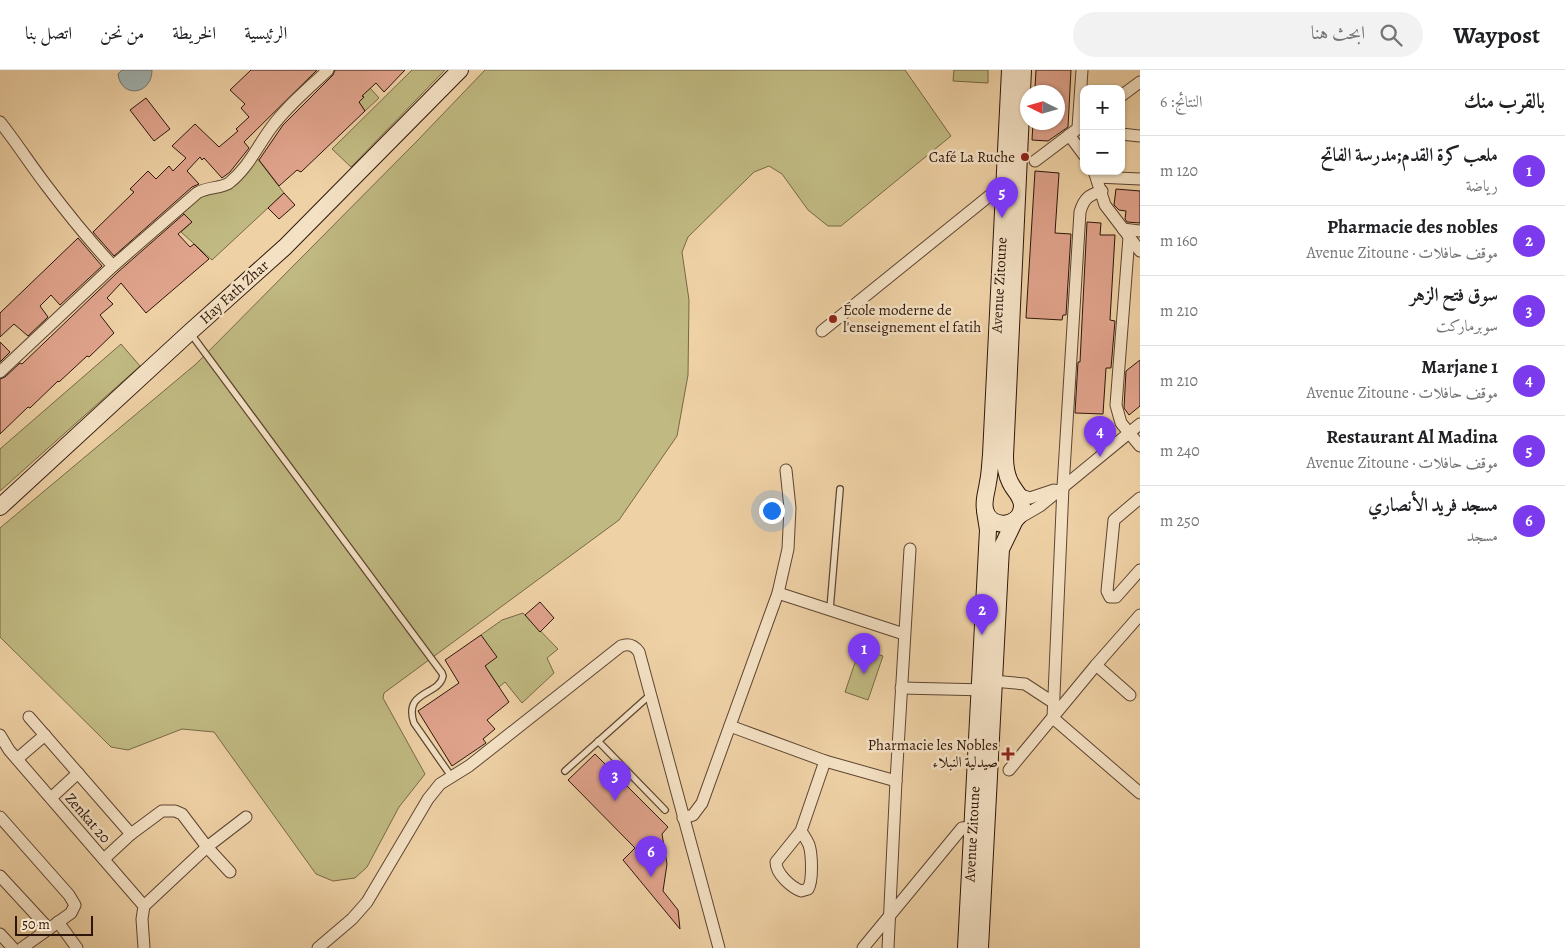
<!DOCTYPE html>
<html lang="ar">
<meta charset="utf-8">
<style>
:root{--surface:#fff;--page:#f2f2f2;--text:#202124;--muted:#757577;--line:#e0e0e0;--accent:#7c3aed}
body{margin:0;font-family:Alegreya,Amiri,serif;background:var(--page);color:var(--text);direction:rtl}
.controls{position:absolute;right:15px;top:15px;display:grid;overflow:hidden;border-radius:10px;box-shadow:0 1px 4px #0004}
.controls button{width:45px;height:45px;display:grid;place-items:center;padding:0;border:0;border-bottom:1px solid var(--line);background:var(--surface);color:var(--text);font:25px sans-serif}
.compass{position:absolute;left:1020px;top:15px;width:45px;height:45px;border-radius:50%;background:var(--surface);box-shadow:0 1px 4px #0004;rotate:275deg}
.scale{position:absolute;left:15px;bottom:12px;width:78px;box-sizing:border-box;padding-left:5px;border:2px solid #2e160b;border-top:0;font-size:14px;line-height:18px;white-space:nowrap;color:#2e160b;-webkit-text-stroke:4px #f4e1c4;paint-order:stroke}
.you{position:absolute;left:771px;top:440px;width:18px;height:18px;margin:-12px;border:4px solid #fff;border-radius:50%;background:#1a73e8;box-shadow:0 0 0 8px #1a73e833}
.badge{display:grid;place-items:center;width:32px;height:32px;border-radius:50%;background:var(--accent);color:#fff;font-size:16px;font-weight:700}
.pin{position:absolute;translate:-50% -41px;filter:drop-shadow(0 1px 2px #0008)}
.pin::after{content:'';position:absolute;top:26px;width:18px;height:15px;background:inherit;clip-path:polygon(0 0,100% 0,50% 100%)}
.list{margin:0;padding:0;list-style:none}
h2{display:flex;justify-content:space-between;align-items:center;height:65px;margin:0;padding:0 20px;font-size:21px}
h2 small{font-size:16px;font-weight:400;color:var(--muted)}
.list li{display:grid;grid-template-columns:32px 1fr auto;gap:15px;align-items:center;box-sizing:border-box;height:70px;padding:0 20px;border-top:1px solid var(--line)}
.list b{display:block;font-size:19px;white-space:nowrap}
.list p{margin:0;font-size:16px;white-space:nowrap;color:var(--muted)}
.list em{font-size:16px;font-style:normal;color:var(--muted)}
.icon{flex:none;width:28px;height:28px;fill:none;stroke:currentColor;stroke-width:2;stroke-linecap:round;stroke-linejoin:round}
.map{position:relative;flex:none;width:1140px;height:878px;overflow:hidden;direction:ltr}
header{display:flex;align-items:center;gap:30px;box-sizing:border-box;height:70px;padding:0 25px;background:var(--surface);border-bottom:1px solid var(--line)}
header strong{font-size:24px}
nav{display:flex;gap:28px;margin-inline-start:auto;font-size:18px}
.search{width:350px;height:45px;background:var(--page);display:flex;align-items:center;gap:12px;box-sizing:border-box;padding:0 18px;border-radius:28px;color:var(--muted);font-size:19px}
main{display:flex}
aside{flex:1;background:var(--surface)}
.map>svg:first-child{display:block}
.green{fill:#c0b981;stroke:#776846}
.water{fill:#a0b4b3;stroke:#727570}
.building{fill:#e0a38c;stroke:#2e160b}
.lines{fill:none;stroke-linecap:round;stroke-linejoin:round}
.lane-casing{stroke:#5e4532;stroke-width:8}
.street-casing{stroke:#5e4532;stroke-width:13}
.secondary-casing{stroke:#2e160b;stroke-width:18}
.lane{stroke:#f4e1c4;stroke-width:5.5}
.street{stroke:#f4e1c4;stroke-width:11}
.secondary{stroke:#f4e1c4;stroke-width:16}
.poi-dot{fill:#8f2418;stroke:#f4e1c4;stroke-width:2}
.labels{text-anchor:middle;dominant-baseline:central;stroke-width:5;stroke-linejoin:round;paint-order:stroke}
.poi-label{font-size:15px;fill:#2e160b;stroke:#f4e1c4;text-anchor:end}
.street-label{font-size:15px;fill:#2e160b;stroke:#f4e1c4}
</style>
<header>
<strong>Waypost</strong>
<div class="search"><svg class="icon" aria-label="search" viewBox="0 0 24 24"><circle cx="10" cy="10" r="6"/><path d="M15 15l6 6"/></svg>ابحث هنا</div>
<nav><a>الرئيسية</a><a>الخريطة</a><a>من نحن</a><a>اتصل بنا</a></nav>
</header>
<main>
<aside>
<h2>بالقرب منك<small>النتائج: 6</small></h2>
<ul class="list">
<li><span class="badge">1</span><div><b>ملعب كرة القدم;مدرسة الفاتح</b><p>رياضة</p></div><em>120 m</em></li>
<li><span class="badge">2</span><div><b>Pharmacie des nobles</b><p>موقف حافلات · Avenue Zitoune</p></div><em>160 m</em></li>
<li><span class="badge">3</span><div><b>سوق فتح الزهر</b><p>سوبرماركت</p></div><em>210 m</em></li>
<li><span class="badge">4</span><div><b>Marjane 1</b><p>موقف حافلات · Avenue Zitoune</p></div><em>210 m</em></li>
<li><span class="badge">5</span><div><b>Restaurant Al Madina</b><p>موقف حافلات · Avenue Zitoune</p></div><em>240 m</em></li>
<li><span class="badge">6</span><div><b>مسجد فريد الأنصاري</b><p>مسجد</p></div><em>250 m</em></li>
</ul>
</aside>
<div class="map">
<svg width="1140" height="878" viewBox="0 0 1140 878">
<rect width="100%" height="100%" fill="#eed1a5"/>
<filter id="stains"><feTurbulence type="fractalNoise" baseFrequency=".004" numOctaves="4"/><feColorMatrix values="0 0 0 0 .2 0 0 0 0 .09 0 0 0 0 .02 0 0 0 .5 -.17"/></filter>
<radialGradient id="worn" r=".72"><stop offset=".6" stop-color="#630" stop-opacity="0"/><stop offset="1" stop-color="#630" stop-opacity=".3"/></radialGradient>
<g class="green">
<polygon points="412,0 445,0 351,97 332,79"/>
<polygon points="485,0 905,0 951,66 841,156 828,156 808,140 782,104 769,96 754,102 688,167 682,182 689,230 688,305 677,366 619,450 384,623 383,628 425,704 399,737 367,797 355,808 333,811 316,804 214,662 182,659 128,680 111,677 0,567 0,458 196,294 417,71"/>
<polygon points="954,0 988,0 988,13 953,11"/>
<polygon points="370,18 379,28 365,41 359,32 364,27 362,26"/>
<polygon points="257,88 284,123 212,190 181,162 192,152 182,142 205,123"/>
<polygon points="121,274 140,296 0,421 0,379"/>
<polygon points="523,543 558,579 547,588 554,603 522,633 505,612 499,617 485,596 481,565 502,550"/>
<polygon points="860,578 883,586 868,630 845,622"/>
</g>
<path class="water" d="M122,0H152C152,25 121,29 118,4Z"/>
<g class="building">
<polygon points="251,0 317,0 244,72 249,78 230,102 222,108 204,88 202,90 200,87 187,101 199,114 192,117 114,186 93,162 134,122 130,119 148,101 156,109 169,96 173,101 186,88 172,76 195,54 219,77 238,61 236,59 249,47 241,38 245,34 230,20"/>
<polygon points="335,0 405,0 384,22 376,13 362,26 364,27 359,32 365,41 301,102 297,100 279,116 259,90 283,55 333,5"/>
<polygon points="1036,0 1071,0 1068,57 1048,71 1032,70 1033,52 1058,52 1058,22 1053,22 1053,19 1035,18"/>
<polygon points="146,28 170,59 154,71 130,40"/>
<polygon points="1035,101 1059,103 1055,163 1071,164 1066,245 1063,245 1062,250 1026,248"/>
<polygon points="1116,119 1140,121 1140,153 1127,152 1125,149 1126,141 1119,140 1114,135"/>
<polygon points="284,123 295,135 279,149 268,138"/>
<polygon points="184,144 192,152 178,164 190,177 194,174 209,189 146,243 121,213 107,228 113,234 100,245 114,263 89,287 87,286 59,312 58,311 30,338 28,337 0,364 0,309 5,307 20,293 22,294 118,202"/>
<polygon points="1087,152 1101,153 1100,165 1115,165 1110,250 1115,251 1111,298 1106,298 1103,344 1075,343 1078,292 1080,292"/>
<polygon points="78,168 102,196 60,235 51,225 40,236 48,247 28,266 14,254 0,267 0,243"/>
<polygon points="0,272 10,282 0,292"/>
<polygon points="1140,290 1140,336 1129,345 1124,338 1126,301"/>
<polygon points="540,532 554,548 540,562 525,545"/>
<polygon points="481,565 497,587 485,596 509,632 487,650 495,659 483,669 486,673 452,696 418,641 459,613 445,590"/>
<polygon points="595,684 668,757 662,764 667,794 663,821 678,840 680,859 623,790 635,778 568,710"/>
</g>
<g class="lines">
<g class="lane-casing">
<g id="lane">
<path d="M191,264L442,603L443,606C439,626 403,620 414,653L451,706"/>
<polyline points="830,539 840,419"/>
<polyline points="598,671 665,740"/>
<polyline points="565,701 650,625"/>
</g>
</g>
<g class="street-casing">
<g id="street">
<polyline points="1121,26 1140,12"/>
<path d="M0,52C16,72 30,94 46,115C67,143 89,170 113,196"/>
<polyline points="1078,58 1082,0"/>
<polyline points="1121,64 1140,66"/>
<polyline points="1069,65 1084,85"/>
<polyline points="1035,91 1084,54"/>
<polyline points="1094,101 1105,135 1140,181"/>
<polyline points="1097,107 1140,109"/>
<path d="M1102,121C1089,125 1084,128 1080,142L1063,417L1053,648L1140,723"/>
<polyline points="1123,159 1140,161"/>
<polyline points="1129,167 1116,335 1121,353 1140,376"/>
<polyline points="822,261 1004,114"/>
<path d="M0,302L113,196L197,123C206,117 223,118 229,113C248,98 257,77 271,58C287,36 309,18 328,0"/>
<polyline points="1018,424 1030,428 1054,420"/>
<polyline points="1140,428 1114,450 1107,521 1110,527 1116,527 1140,500"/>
<polyline points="1016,450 1040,436 1140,354"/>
<polyline points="778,523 904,564"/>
<polyline points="1096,595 1130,625"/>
<polyline points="993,611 1025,614 1054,633"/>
<polyline points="901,618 987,620"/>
<polyline points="29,647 131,764 162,741 175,741 182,744 207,777 230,802"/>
<polyline points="730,656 825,691 896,711"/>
<polyline points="0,665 9,680 144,836"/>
<polyline points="17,689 45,665"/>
<polyline points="1009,700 1096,595 1140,545"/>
<polyline points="51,728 78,703"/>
<polyline points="0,747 69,825 75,835 71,843 22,878"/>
<polyline points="683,748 693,745 702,733 778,523 788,479 790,438 786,400"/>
<path d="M801,761C804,766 807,770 809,775C812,784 813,811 808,819L801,821C791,817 776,804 776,792L801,761L825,691"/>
<polyline points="104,789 131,764"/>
<polyline points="0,806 49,859"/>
<polyline points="58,852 77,878"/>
<polyline points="0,864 13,878"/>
<polyline points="144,878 142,849 144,836 207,777 246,747"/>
<path d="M318,878L352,849L367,832L428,729L440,714L469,696L621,576C629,573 634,575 639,582L719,878"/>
<polyline points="863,878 962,758 972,757"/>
<polyline points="888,878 896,711 910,479"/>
</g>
</g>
<g class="secondary-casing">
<g id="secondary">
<path d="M1010,0L991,385C990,394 990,403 988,412C987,421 983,431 985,439C989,460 1021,458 1022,436C1022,426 1014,421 1010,412C1006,404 1005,395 1005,386L1023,0"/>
<polyline points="0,437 190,262 285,177 460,0"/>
<polyline points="966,878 988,460 985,441"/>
<polyline points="980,878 1000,496 1001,479 1015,450"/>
</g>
</g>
<use href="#lane" class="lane"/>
<use href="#street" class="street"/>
<use href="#secondary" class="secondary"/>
</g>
<g class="poi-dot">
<circle cx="1025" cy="87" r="5"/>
<circle cx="833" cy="249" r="5"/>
<path d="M1005.5 676.5h5v5h5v5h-5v5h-5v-5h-5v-5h5z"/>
</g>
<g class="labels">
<g class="poi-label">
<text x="1015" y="87">Café La Ruche</text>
<text x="843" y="240" text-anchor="start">École moderne de<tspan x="843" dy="17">l'enseignement el fatih</tspan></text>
<text x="998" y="675">Pharmacie les Nobles<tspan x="998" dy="17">صيدلية النبلاء</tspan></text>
</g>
<g class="street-label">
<text transform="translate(999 215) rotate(-87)">Avenue Zitoune</text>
<text transform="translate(234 222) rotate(-42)">Hay Fath Zhar</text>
<text transform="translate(88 748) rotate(49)">Zenkat 20</text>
<text transform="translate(972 764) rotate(-87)">Avenue Zitoune</text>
</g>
</g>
<rect width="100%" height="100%" filter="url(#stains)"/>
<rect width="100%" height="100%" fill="url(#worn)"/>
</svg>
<div class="controls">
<button>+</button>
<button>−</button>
</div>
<svg class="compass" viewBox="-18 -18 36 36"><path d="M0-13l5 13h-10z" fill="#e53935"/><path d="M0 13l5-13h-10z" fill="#757577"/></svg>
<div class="scale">50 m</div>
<div class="you"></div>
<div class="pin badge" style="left:864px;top:604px">1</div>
<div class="pin badge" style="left:982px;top:565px">2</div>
<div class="pin badge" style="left:615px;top:731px">3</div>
<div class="pin badge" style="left:1100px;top:387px">4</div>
<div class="pin badge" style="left:1002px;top:148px">5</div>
<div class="pin badge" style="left:651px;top:807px">6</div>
</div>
</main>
